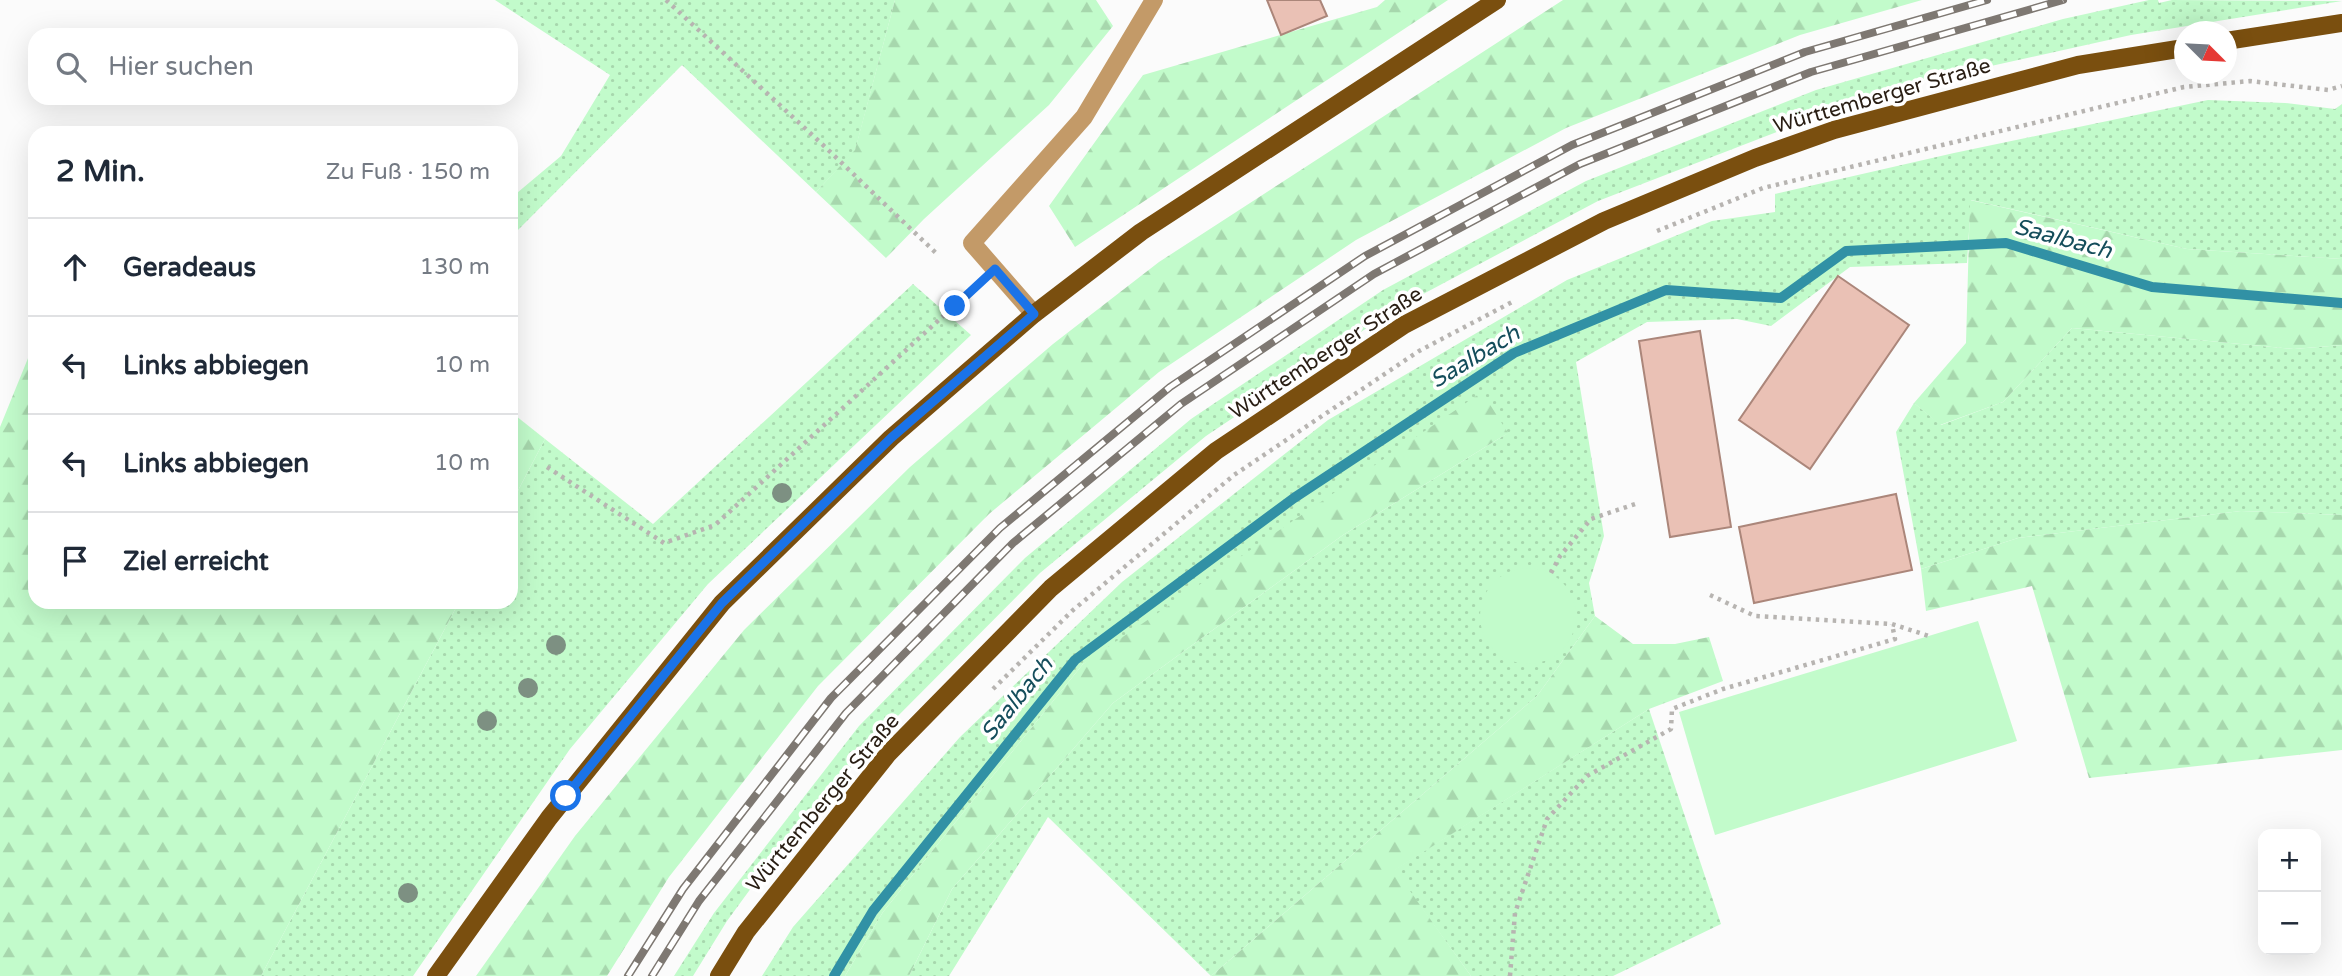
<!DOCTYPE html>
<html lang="de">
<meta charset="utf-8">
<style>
:root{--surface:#fff;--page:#f2f2f3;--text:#1f2937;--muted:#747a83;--line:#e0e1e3}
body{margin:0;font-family:"Varela Round",sans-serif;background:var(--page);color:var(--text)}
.controls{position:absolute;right:21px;bottom:21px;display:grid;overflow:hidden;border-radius:14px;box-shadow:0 7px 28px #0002}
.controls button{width:63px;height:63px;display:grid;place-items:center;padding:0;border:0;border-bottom:2px solid var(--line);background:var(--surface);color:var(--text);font:35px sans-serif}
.compass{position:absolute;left:2174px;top:21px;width:63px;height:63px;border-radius:50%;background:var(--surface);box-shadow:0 7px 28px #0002;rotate:114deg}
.stop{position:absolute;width:21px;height:21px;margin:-16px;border:5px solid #1a73e8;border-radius:50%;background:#fff}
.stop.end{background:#1a73e8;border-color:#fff;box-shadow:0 2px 7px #0008}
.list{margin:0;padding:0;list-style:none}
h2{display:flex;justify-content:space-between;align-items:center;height:91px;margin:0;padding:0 28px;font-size:30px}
h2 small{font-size:23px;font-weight:400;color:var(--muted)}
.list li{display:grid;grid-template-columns:46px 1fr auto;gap:21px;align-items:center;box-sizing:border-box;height:98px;padding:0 28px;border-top:2px solid var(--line)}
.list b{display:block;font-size:26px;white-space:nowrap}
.list em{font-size:23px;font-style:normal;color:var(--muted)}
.icon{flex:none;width:38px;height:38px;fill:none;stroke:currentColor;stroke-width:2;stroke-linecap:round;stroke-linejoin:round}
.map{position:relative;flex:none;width:2342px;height:976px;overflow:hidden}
.search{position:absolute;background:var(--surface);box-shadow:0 7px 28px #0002;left:28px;top:28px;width:490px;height:77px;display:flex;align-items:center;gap:18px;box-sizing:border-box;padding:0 24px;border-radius:21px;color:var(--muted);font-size:26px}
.panel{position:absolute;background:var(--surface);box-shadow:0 7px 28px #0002;left:28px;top:126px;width:490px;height:483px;border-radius:21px}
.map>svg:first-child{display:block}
.grass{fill:url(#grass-dots)}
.forest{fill:url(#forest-firs)}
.garden{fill:#c2fbcb}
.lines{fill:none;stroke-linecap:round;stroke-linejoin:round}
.stream{stroke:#3191a5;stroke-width:10}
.building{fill:#eac1b5;stroke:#ab867a;stroke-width:2}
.path{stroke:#b7b4b1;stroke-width:4.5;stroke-dasharray:3.5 5;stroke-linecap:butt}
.minor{stroke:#c39a68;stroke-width:18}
.major{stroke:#7a4f0f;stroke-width:18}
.rail-casing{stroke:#7e7872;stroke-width:8}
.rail{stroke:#fff;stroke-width:5;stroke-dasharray:16;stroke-linecap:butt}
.tree{fill:#7d9082}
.route{stroke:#1a73e8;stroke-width:9}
.labels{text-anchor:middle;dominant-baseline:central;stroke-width:7;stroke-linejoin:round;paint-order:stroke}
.street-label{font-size:21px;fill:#281d13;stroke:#fff}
.water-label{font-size:23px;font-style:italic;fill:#144d5b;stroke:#fff}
</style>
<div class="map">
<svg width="2342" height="976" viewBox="0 0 2342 976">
<defs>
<pattern id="grass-dots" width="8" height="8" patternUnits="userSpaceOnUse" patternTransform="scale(1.75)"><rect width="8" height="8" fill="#c2fbcb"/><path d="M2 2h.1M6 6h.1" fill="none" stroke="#a7d7ad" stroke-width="1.8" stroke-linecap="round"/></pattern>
<pattern id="forest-firs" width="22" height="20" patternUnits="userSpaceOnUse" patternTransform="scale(1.75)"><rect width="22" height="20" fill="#c2fbcb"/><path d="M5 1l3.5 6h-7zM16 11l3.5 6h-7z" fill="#a7d7ad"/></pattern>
</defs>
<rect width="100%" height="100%" fill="#fbfbfb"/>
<g class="grass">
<polygon points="495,0 895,0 855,151 816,192 682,65 511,237 511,198 561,156 610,75"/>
<polygon points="2149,0 2158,0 2159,3 2172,0 2342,1 2131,35 1914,83 1823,114 1598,201 1395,309 1206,436 1040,573 874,740 757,880 727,921 693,976 674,976 714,913 859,726 1025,558 1191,419 1383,290 1586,181 1816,90 2063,19"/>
<polygon points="2208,100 2285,103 2335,109 2342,104 2342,259 2187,249 1971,200 1967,263 1850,267 1771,326 1737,319 1647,322 1576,362 1604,536 1589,583 1595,616 1537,696 1211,976 1048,817 949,976 909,976 952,889 1113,703 1343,535 1508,433 1083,664 883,912 845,976 762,976 793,927 960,737 1122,582 1328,420 1567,280 1712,221 1775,212 1775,194 1954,153"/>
<polygon points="913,284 971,335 708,584 570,749 413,976 261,976 459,602 511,602 511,504 545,439 653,524"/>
<polygon points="2072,328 2294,349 2342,345 2342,515 2241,511 2018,538 1921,569 1896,432 1914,403 1941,425 2003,402"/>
<polygon points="1649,709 1721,924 1613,976 1471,976 1394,870"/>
</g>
<g class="forest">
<polygon points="895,0 1096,0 1113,26 1049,105 924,219 886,258 816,192 855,150"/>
<polygon points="1385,0 1448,0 1075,247 1049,206 1143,75 1377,7"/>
<polygon points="1563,0 1922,0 1800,35 1566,128 1356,240 1159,372 989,514 818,686 669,877 607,976 476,976 575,836 744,630 910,467 1053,344 1159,262"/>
<polygon points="1970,200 2187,249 2342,259 2342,345 2294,349 2072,328 2003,402 1940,425 1914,403 1966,343"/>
<polygon points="35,341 35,602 459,602 261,976 0,976 0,427"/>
<polygon points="1482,392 1508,433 1343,535 1113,703 952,889 909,976 845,976 883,912 1083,664"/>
<polygon points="511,412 545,439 511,504"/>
<polygon points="2241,511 2342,515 2342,750 2089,778 2032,586 1926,611 1921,569 2018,538"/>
<polygon points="1595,616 1633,644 1675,644 1709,637 1723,681 1649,709 1395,870 1471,976 1211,976 1537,696"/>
</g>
<g class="garden">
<circle cx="1528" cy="616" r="48"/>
<polygon points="1978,621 2017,741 1715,835 1679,712"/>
</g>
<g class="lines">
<polyline class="stream" points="834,976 873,911 1075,660 1294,498 1514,353 1666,290 1781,298 1846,251 2006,243 2152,287 2342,303"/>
</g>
<g class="building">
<polygon points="1267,0 1320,0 1327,16 1281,35"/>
<polygon points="1838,276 1909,325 1810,469 1739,420"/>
<polygon points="1700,331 1731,527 1670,537 1639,341"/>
<polygon points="1896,494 1912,570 1754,603 1739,527"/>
</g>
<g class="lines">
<g class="path">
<polyline points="666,0 822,144 936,253"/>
<polyline points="1657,231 1763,188 2184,87 2250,81 2328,90 2342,86"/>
<polyline points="547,467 664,543 715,525 976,286"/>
<polyline points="1551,573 1560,556 1591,519 1638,503"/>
<polyline points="1710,595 1755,616 1892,624 1929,636"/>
<polyline points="993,689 1072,611 1234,475 1419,351 1512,302"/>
<polyline points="1510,976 1515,913 1547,819 1587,776 1671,729 1672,709 1723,689 1895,639 1892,624"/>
</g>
<polyline class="minor" points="1034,314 972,243 1084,117 1154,0"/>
<g class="major">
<polyline points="2226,41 2342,23"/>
<polyline points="436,976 549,818 722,603 891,438 1034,314 1141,232 1497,0"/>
<polyline points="719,976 746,932 888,754 1051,588 1216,451 1404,325 1604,221 1755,158 1834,130 2078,65 2184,48"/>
</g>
<g class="rail-casing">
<g id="rail">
<polyline points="628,976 683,889 831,698 1000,528 1170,387 1365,256 1572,145 1805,52 1987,0"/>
<polyline points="652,976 699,901 846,713 1013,543 1181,404 1374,274 1580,164 1811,72 2063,0"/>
</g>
</g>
<use href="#rail" class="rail"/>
</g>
<g class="tree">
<circle cx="782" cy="493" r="10"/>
<circle cx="556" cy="645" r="10"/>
<circle cx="528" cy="688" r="10"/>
<circle cx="487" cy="721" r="10"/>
<circle cx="408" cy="893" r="10"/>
</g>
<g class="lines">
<polyline class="route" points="566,796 722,603 891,438 1034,314 995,269 955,306"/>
</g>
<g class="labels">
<g class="street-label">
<text transform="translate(1882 96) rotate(-16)">Württemberger Straße</text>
<text transform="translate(1326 353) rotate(-33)">Württemberger Straße</text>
<text transform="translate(823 803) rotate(-50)">Württemberger Straße</text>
</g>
<g class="water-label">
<text transform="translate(2063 239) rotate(15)">Saalbach</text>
<text transform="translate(1475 357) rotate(-31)">Saalbach</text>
<text transform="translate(1017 699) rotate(-51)">Saalbach</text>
</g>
</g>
</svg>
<div class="controls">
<button>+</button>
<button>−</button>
</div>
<svg class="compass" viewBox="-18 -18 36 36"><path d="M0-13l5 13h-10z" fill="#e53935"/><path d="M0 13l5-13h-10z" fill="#747a83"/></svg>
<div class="stop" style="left:566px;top:796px"></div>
<div class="stop end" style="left:955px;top:306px"></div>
<div class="search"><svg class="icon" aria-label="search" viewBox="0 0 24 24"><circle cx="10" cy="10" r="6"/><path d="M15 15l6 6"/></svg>Hier suchen</div>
<section class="panel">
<h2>2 Min.<small>Zu Fuß · 150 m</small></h2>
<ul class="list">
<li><svg class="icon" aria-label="ahead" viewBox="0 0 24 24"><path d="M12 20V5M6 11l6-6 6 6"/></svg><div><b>Geradeaus</b></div><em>130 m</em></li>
<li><svg class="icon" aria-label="left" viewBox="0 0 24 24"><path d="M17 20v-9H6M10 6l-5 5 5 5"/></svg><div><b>Links abbiegen</b></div><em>10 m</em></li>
<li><svg class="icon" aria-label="left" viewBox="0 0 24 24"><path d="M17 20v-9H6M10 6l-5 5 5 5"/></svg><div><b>Links abbiegen</b></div><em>10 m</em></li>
<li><svg class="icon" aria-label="arrive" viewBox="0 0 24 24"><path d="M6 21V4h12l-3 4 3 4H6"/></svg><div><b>Ziel erreicht</b></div></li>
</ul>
</section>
</div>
